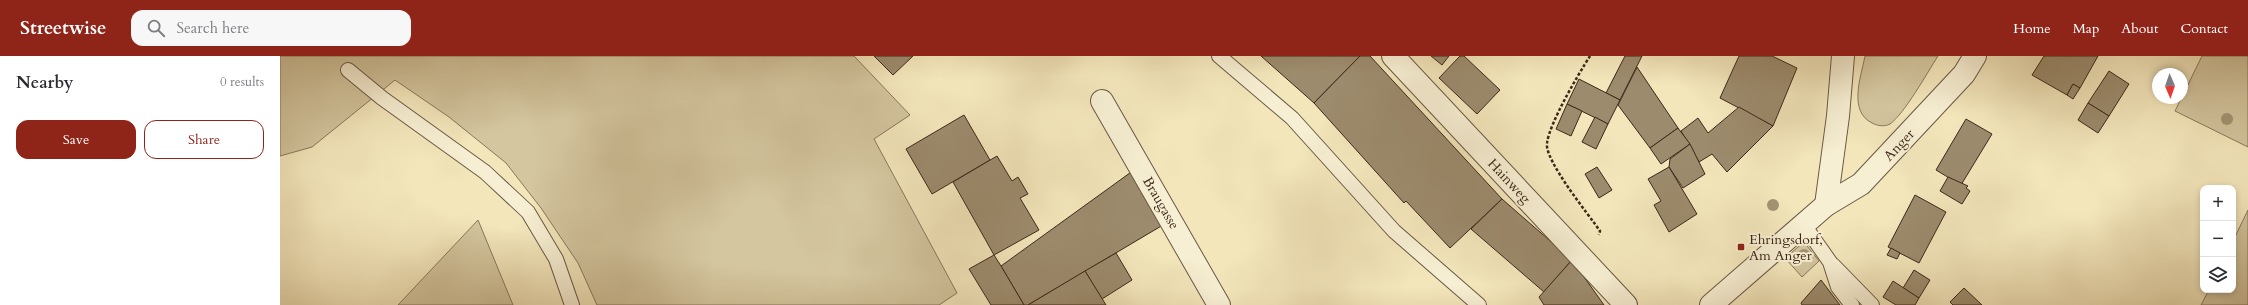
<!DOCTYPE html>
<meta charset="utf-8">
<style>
:root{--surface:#fff;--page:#f7f7f7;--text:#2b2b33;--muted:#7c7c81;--line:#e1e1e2;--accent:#8f2418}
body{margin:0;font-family:Cardo,serif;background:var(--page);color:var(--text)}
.controls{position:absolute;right:12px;bottom:12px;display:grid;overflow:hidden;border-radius:8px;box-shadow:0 2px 6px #0003}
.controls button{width:36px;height:36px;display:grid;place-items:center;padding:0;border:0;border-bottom:1px solid var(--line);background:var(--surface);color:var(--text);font:20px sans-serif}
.compass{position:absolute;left:1872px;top:12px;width:36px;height:36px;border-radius:50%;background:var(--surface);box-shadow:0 2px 6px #0003;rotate:178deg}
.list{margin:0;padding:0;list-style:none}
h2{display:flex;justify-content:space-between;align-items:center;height:52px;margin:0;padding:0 16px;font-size:17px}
h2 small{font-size:13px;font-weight:400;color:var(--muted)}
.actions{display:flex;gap:8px;padding:12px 16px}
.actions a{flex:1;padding:9px 0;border:1px solid var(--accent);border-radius:12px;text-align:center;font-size:14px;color:var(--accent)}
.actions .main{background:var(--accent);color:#fff}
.icon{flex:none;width:22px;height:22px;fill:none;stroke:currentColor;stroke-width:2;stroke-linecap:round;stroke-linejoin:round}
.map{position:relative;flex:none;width:1968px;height:249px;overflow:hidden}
header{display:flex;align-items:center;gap:24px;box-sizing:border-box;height:56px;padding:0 20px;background:var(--accent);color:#fff}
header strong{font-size:19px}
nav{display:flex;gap:22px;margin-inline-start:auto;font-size:14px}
.search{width:280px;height:36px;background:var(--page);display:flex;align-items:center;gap:10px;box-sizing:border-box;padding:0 14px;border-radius:12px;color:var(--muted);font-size:15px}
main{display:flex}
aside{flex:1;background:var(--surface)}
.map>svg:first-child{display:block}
.green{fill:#d4c69f;stroke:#88775c}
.building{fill:#9c8b6d;stroke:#3d2819}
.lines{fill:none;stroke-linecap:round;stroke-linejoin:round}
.lane-casing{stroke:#6a5842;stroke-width:16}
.street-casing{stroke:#6a5842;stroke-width:24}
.path{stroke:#3d2819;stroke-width:2.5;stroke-dasharray:3 2;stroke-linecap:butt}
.lane{stroke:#f7efd3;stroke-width:14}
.street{stroke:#f7efd3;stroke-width:22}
.tree{fill:#a49474}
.poi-dot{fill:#8f2418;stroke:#f7efd3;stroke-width:1.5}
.labels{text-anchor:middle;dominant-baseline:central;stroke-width:4;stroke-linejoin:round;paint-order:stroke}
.street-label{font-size:14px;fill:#3d2819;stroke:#f7efd3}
.poi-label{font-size:14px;fill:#3d2819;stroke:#f7efd3;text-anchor:start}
</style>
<header>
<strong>Streetwise</strong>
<div class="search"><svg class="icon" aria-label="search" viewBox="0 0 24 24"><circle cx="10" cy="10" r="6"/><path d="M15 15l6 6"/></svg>Search here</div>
<nav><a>Home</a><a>Map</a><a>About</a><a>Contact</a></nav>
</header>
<main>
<aside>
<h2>Nearby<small>0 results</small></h2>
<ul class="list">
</ul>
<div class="actions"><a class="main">Save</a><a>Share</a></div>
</aside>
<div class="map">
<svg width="1968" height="249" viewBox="0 0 1968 249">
<rect width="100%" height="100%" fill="#f3e6bb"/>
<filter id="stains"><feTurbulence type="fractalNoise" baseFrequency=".005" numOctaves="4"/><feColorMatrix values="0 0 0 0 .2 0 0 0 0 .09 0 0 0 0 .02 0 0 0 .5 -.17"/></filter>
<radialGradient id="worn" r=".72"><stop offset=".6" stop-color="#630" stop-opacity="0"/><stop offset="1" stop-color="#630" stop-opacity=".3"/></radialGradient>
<g class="green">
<polygon points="0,0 574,0 630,59 594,83 677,237 659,249 317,249 298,207 261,152 226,107 169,61 115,24 32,91 0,100"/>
<path d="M1585,0H1658C1647,17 1625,57 1610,68C1604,71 1598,70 1592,67C1568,55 1581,21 1585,0Z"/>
<polygon points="1922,0 1968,0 1968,91 1895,55"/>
<polygon points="1968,154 1968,249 1921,249 1929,234 1953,234 1953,185"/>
<polygon points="198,164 233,249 118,249"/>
<polygon points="1524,186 1539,205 1522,221 1505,202"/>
</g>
<g class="building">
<polygon points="594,0 633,0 613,19"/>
<polygon points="981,0 1080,0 1034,47"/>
<polygon points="1080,0 1090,0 1222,143 1170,192 1126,145 1124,147 1034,47"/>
<polygon points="1151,0 1169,0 1162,9"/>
<polygon points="1180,0 1184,0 1220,34 1197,58 1159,22"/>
<polygon points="1345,0 1362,0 1340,44 1326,37"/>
<polygon points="1459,0 1492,0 1517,12 1493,70 1440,42"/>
<polygon points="1764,0 1818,0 1800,32 1793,28 1787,39 1752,19"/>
<polygon points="1357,11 1398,72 1370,92 1338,49"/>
<polygon points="1829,15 1849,28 1829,60 1808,47"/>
<polygon points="1299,23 1340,44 1328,68 1287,48"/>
<polygon points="1793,28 1800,32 1793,43 1787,39"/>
<polygon points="1808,47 1829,60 1818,77 1798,64"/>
<polygon points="1287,48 1302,55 1291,80 1276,73"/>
<polygon points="1459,51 1493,70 1447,116 1432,98 1419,106 1401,75 1418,62 1428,77"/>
<polygon points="684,59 710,104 652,138 626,93"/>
<polygon points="1315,61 1328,68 1316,93 1302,86"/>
<polygon points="1686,63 1712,78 1681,129 1656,114"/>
<polygon points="1398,72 1410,88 1381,108 1370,92"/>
<polygon points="1410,88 1425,118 1403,132 1389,111 1390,103"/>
<polygon points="717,100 732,125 738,121 748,138 740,142 759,174 714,199 673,126"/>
<polygon points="1317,111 1332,134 1319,142 1305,118"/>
<polygon points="1389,111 1417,158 1389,176 1374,149 1381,145 1368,123"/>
<polygon points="854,114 883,169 748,249 744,249 721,210"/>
<polygon points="1668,121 1688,130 1686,132 1690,135 1682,148 1660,135"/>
<polygon points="1635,139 1666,156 1639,207 1608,191"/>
<polygon points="1222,143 1292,204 1264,236 1191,173"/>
<polygon points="1611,192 1620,197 1617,203 1607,199"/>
<polygon points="836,197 852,224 822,243 805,215"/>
<polygon points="714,199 721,210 744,249 711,249 689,213"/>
<polygon points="1292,204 1324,249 1264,249 1259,241"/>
<polygon points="1634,214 1650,224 1639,242 1623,232"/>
<polygon points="805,215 826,249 748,249"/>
<polygon points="1541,224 1560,249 1522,249 1521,247"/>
<polygon points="1613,225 1639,242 1635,249 1616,249 1603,241"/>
<polygon points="1684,232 1702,249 1673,249 1670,246"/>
</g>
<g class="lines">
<g class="lane-casing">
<g id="lane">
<polyline points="939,0 1012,62 1114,175 1199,249"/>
<polyline points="68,14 102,42 205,116 248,156 276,203 292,249"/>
<polyline points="1524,169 1550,206 1558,231 1572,249"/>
<polyline points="1553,209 1592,249"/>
</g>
</g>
<g class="street-casing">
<g id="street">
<polyline points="1113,0 1346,249"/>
<polyline points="822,45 939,249"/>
<polyline points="1546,149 1558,60 1563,0"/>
<polyline points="1431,249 1546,149 1581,128 1684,18 1695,0"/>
</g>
</g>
<path class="path" d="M1310,0C1298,19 1270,66 1267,87C1264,104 1309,159 1320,175L1319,179"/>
<use href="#lane" class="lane"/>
<use href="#street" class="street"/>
</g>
<g class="tree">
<circle cx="1947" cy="63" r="6"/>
<circle cx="1493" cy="149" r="6"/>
<circle cx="1524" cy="199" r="6"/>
</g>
<rect class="poi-dot" x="1457" y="187" width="8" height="8" rx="2"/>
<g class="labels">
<g class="street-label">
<text transform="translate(1619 89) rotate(-47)">Anger</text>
<text transform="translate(1229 125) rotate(47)">Hainweg</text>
<text transform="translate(881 147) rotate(60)">Braugasse</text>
</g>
<g class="poi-label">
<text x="1469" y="183">Ehringsdorf,<tspan x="1469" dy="16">Am Anger</tspan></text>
</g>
</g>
<rect width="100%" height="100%" filter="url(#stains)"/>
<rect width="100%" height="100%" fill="url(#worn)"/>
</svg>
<div class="controls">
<button>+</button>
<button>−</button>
<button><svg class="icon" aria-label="layers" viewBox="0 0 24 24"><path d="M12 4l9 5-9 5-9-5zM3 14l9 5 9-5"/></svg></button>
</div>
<svg class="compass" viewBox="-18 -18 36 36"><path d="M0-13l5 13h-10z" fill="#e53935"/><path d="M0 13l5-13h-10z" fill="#7c7c81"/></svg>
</div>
</main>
